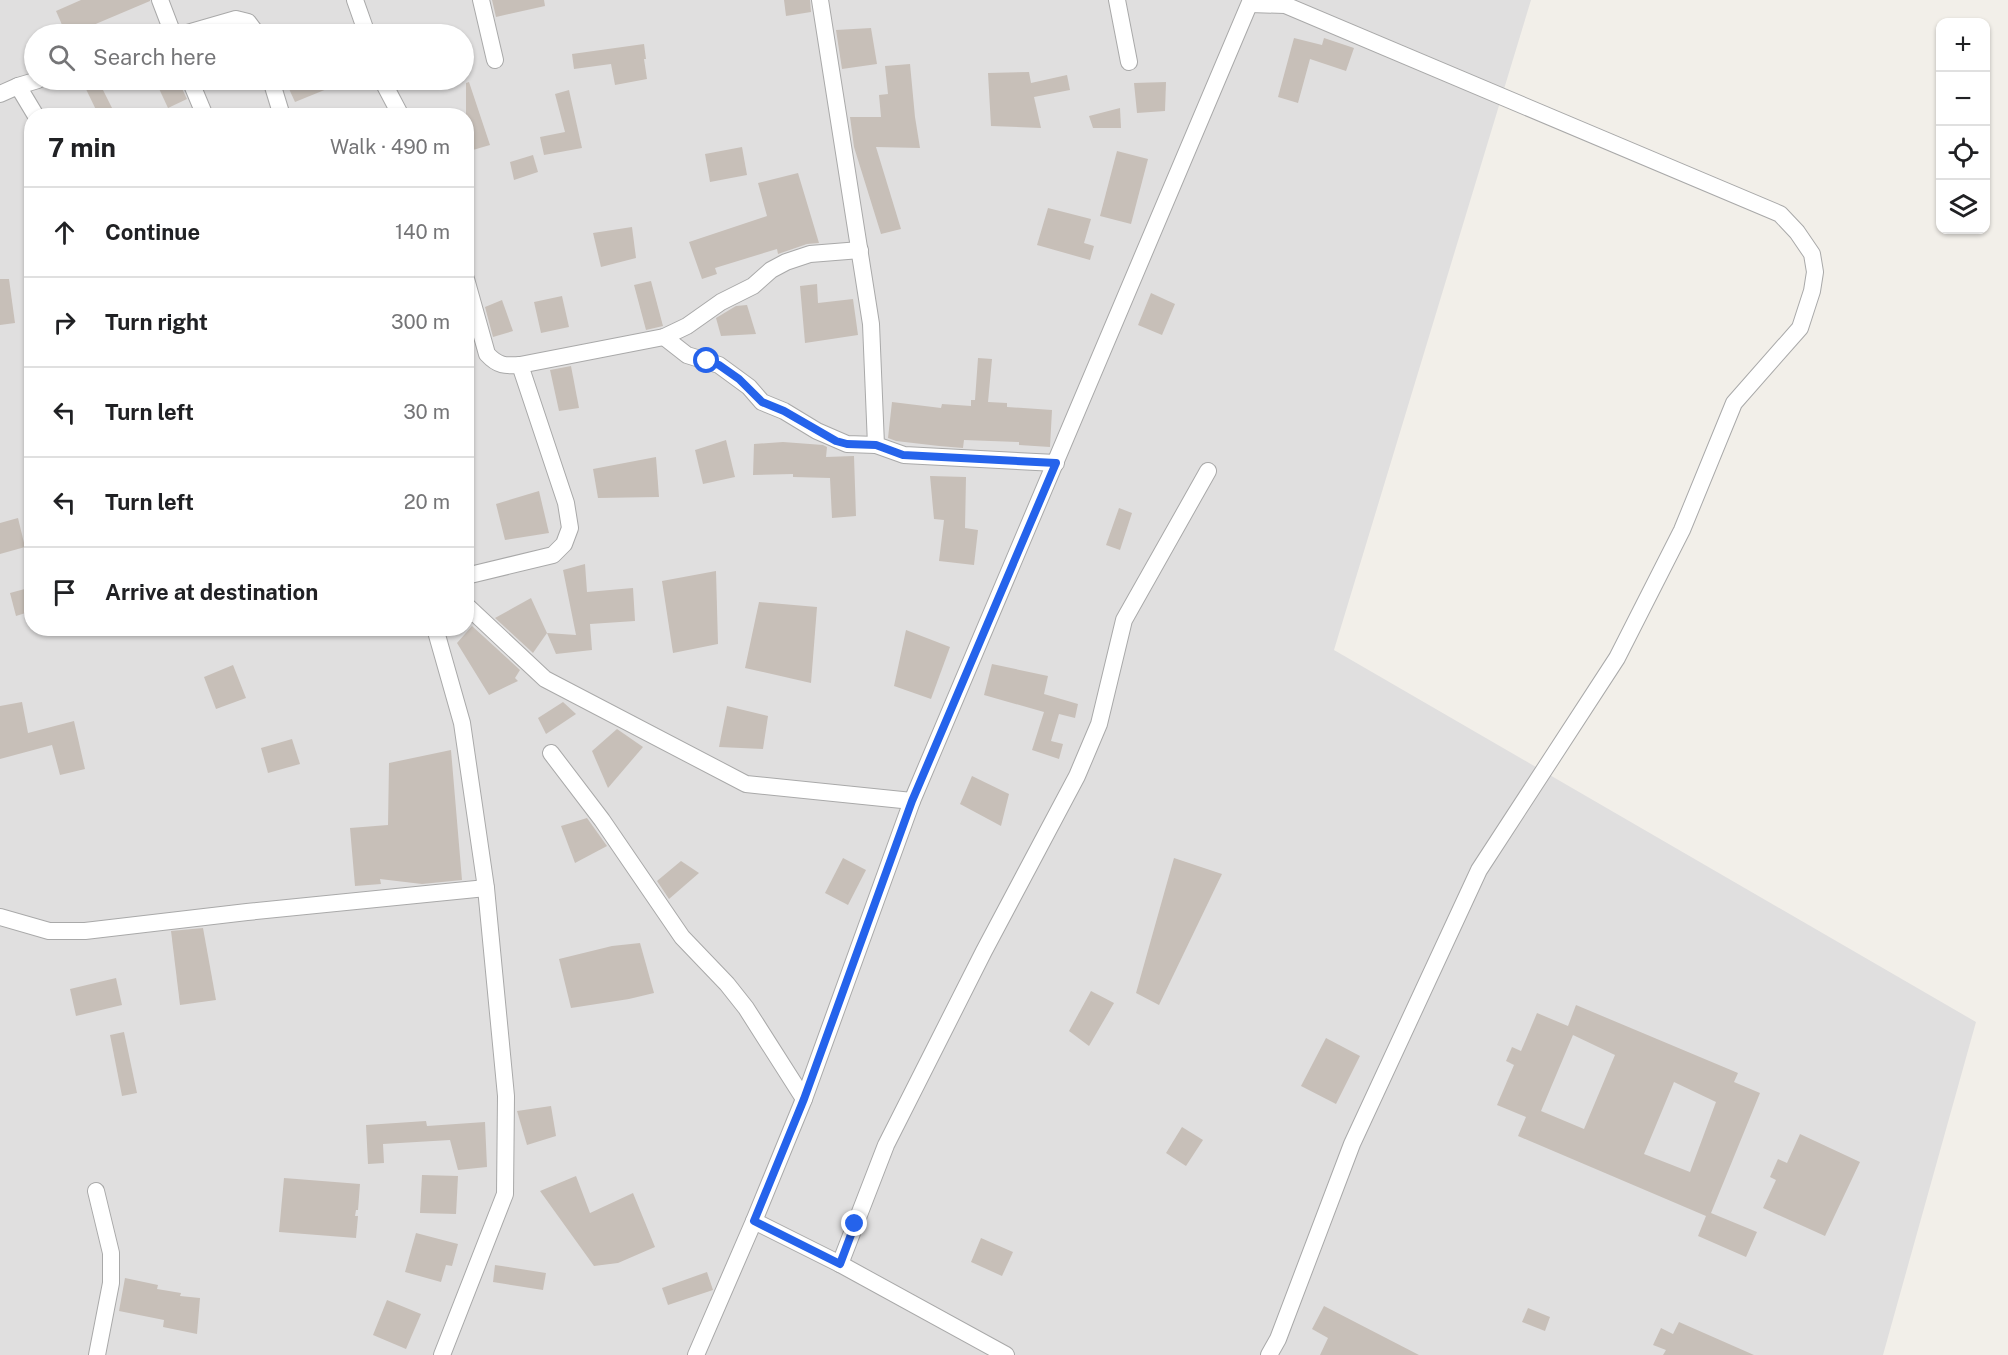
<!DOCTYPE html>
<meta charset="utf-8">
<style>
:root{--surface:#fff;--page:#f2f2f2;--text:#202124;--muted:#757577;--line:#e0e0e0}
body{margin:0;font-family:"Public Sans",sans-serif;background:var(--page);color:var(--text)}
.controls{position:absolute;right:18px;top:18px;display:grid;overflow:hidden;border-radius:12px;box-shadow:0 2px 4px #0004}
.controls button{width:54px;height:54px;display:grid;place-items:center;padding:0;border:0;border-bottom:2px solid var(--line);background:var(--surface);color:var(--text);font:30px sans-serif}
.stop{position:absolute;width:18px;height:18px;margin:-14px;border:4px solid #2563eb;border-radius:50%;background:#fff}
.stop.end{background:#2563eb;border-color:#fff;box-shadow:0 2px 6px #0008}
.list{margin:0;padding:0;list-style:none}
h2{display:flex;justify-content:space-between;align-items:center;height:78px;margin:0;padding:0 24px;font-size:26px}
h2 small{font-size:20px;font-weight:400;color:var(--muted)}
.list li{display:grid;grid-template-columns:39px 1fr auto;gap:18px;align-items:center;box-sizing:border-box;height:90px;padding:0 24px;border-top:2px solid var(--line)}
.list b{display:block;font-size:22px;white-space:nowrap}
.list em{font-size:20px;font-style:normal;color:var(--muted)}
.icon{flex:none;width:33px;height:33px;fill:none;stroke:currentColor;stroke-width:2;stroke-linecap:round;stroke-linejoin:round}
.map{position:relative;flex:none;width:2008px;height:1355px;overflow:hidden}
.search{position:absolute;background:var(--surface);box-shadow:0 2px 4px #0004;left:24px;top:24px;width:450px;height:66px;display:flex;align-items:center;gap:15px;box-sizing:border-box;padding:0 21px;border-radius:33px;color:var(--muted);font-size:22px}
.panel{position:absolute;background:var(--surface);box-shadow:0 2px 4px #0004;left:24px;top:108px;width:450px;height:528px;border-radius:24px}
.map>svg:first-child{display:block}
.residential{fill:#e0dfdf;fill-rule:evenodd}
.building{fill:#c7bfb8;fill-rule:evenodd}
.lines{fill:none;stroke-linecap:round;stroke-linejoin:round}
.minor-casing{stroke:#a9a9a9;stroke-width:18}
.minor{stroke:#fff;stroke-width:16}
.route{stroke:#2563eb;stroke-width:8}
</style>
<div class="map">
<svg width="2008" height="1355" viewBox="0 0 2008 1355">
<rect width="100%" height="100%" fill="#f2efe9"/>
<path class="residential" d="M0,0H1531L1334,650L1976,1022L1883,1355H0ZM34,34H464V80H34ZM32,116H466V628H32Z"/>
<g class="building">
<polygon points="81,0 150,0 150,1 72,34 66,34 56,11"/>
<polygon points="492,0 544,0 545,6 496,17"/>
<polygon points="784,0 810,0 811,12 786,16"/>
<polygon points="871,28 877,64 842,69 836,30"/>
<polygon points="1294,38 1322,45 1324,38 1354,48 1346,71 1310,59 1298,103 1278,97"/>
<polygon points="644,44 646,59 644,59 647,79 615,85 611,64 574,69 572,54"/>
<polygon points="910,64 915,117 920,148 876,147 901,229 881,234 854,147 850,117 881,117 879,95 888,94 885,66"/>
<polygon points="1029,72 1031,83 1067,75 1070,90 1034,97 1041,128 991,126 988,73"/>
<polygon points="96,80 98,80 116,116 99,116 84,85"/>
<polygon points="155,80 178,80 187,99 168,108"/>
<polygon points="285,80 349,80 295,102"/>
<polygon points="469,82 490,145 466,152 466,83"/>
<polygon points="1166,82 1165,111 1137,113 1134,83"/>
<polygon points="569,90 582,148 544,155 540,137 565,132 555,94"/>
<polygon points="1120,108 1121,128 1093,128 1089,116"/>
<polygon points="742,147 747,175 710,182 705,154"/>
<polygon points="1117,151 1148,159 1131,224 1100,216"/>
<polygon points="533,155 538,172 514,180 510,162"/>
<polygon points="798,173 819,243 807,244 778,254 777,249 715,268 717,274 702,279 689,242 767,216 758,183"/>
<polygon points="1048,208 1091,219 1084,243 1094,246 1090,260 1037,245"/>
<polygon points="632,227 636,258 601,267 593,233"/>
<polygon points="0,279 9,279 15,323 0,325"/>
<polygon points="651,281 663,326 646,330 634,285"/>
<polygon points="817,284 818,303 853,299 858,335 805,343 800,286"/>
<polygon points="1151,293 1175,304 1162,335 1138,325"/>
<polygon points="562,296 569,327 541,333 534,302"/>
<polygon points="502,300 513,331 493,337 485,307"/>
<polygon points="747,305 756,334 721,336 716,318 736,306"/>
<polygon points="978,358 992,359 988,402 1007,403 1007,407 1052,410 1050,447 1019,445 1019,442 964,440 963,448 939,446 896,441 888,438 892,402 941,408 942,404 971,406 971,400 975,400"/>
<polygon points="571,366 579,408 559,411 550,370"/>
<polygon points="726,440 735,477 703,484 695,450"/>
<polygon points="783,442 823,445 827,447 826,457 854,456 856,516 832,518 830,478 793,477 793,474 753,475 754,444"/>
<polygon points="656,457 659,497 598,498 593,469"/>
<polygon points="930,476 966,477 965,528 978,530 974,565 939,561 944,520 934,519"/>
<polygon points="539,491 549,533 505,540 496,504"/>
<polygon points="1119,508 1132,513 1120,550 1106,545"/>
<polygon points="18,518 25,547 0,554 0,523"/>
<polygon points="585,564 587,592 633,588 635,621 590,624 592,650 556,654 547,633 576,635 563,570"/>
<polygon points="716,571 718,644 673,653 662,581"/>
<polygon points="32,587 32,611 16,616 10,593"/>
<polygon points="531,598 547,633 533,653 495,618"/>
<polygon points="759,602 817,607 811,683 745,668"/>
<polygon points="472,626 520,670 515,678 518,681 489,695 457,643"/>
<polygon points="906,630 950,647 931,699 894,686"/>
<polygon points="992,664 1048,676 1044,694 1078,704 1075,718 1059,714 1051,741 1063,744 1059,759 1032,750 1044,712 984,695"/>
<polygon points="233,665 246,698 216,709 204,677"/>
<polygon points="22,702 28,733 74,721 85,769 60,775 52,745 0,759 0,706"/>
<polygon points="563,702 576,714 546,734 538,718"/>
<polygon points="727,706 768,716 763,749 719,747"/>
<polygon points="617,729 643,747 608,788 592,751"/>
<polygon points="292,739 300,764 268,773 261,748"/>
<polygon points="451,750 462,880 422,884 380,879 381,884 355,886 350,828 388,825 389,763"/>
<polygon points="972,776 1009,794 1001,826 960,804"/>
<polygon points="587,818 607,846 575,863 561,826"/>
<polygon points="843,858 866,870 848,905 825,893"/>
<polygon points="1174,858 1222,874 1159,1005 1136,993"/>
<polygon points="681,861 699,873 669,899 657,881"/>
<polygon points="203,928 216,1000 180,1005 171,931"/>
<polygon points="640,943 654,993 629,999 571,1008 559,959 612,946"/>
<polygon points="116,978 122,1005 76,1016 70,989"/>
<polygon points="1091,991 1114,1003 1089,1046 1069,1031"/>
<path d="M1576,1005L1738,1073L1734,1082L1760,1093L1711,1213L1757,1232L1746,1257L1698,1236L1706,1216L1518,1136L1526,1117L1497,1105L1514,1065L1506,1061L1512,1047L1521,1051L1537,1013L1568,1026ZM1573,1035L1615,1055L1584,1129L1541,1111ZM1674,1082L1716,1102L1690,1172L1644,1154Z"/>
<polygon points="124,1032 137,1093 122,1096 110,1035"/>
<polygon points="1326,1038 1360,1056 1336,1104 1301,1086"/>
<polygon points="551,1106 556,1136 527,1145 517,1111"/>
<polygon points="426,1121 427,1126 485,1122 487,1167 458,1170 450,1140 383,1144 384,1163 368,1164 366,1125"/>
<polygon points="1182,1127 1203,1140 1186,1166 1166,1153"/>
<polygon points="1800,1134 1860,1162 1825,1236 1763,1208 1776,1180 1770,1177 1778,1159 1787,1163"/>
<polygon points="422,1175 458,1176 456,1214 420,1213"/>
<polygon points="576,1176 590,1213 633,1193 655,1247 618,1263 594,1266 540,1191"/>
<polygon points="284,1178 360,1184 358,1210 356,1210 355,1216 358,1216 356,1238 279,1232"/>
<polygon points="416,1233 458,1244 452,1266 446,1265 441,1282 405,1272"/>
<polygon points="981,1238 1013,1252 1002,1276 971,1262"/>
<polygon points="495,1265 546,1273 543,1290 493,1282"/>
<polygon points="707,1272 713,1290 668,1305 662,1288"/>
<polygon points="125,1278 158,1285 157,1289 181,1293 180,1296 200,1298 197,1334 163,1327 164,1320 119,1311"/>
<polygon points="387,1300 421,1314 406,1349 373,1335"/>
<polygon points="1324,1306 1419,1355 1320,1355 1328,1338 1312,1329"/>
<polygon points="1528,1308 1550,1317 1545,1331 1522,1322"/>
<polygon points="1679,1322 1754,1355 1663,1355 1666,1350 1653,1345 1661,1328 1673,1334"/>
</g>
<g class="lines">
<g class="minor-casing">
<g id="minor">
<polyline points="160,0 173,34"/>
<polyline points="355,0 367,34"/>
<polyline points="481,0 495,60"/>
<polyline points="820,0 871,324 876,445 904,455 1056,463"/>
<polyline points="1117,0 1129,62"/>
<polyline points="1250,4 1285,5 1780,214 1797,232 1812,254 1815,272 1812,291 1800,328 1734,403 1682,530 1617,658 1479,870 1352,1144 1278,1339 1269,1355"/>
<polyline points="184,34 236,19 248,22 257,34"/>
<polyline points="190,80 205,116"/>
<polyline points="271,80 282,116"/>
<polyline points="382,80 401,116"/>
<polyline points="18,86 38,80"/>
<polyline points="0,94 18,86 36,116"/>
<path d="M466,279L487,354C498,366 505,366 520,365L664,337L687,326L721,302L753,286L771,270L786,262L810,254L860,250"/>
<polyline points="664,337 687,355 719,365 749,387 762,402 784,411 817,431 847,444 876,445"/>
<polyline points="466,576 553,555 564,544 570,528 566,503 520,365"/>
<polyline points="466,605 545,679 746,784 912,801"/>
<polyline points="435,628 462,723 486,888 506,1096 505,1194 442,1355"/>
<polyline points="551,753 602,820 682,937 727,984 746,1008 804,1099"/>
<polyline points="0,917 49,931 85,931 247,912 486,888"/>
<polyline points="96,1191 111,1253 111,1283 97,1355"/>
<polyline points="754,1221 840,1264 1006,1355"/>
<polyline points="840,1264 886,1145 984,951 1077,776 1099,724 1124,620 1208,471"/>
<polyline points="696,1355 754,1221 804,1099 912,801 1251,0"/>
</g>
</g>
<use href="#minor" class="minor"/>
</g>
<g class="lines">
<polyline class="route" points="707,361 719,365 739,379 762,402 784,411 836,441 847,444 876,445 903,455 1056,463 912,801 804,1099 754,1221 840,1264 855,1224"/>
</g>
</svg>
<div class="controls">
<button>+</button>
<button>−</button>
<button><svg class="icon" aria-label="locate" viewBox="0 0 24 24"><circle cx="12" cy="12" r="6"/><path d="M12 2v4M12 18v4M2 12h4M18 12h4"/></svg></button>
<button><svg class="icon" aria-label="layers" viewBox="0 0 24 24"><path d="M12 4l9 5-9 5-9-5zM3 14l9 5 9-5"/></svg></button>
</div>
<div class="stop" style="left:707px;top:361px"></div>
<div class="stop end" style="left:855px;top:1224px"></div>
<div class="search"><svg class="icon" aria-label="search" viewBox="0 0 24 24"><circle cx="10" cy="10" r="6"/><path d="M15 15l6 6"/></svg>Search here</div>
<section class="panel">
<h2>7 min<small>Walk · 490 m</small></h2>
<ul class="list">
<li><svg class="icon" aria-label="ahead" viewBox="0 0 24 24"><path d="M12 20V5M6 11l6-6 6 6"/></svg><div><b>Continue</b></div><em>140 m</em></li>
<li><svg class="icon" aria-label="right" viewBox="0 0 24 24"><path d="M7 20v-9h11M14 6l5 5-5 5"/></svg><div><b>Turn right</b></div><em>300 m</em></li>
<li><svg class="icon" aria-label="left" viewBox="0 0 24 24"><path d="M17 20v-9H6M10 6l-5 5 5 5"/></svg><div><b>Turn left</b></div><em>30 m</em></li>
<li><svg class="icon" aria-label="left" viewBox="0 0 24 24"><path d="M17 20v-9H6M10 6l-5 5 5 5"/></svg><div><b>Turn left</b></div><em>20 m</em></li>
<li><svg class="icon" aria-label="arrive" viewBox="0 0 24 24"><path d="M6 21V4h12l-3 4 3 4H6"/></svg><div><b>Arrive at destination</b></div></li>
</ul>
</section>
</div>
